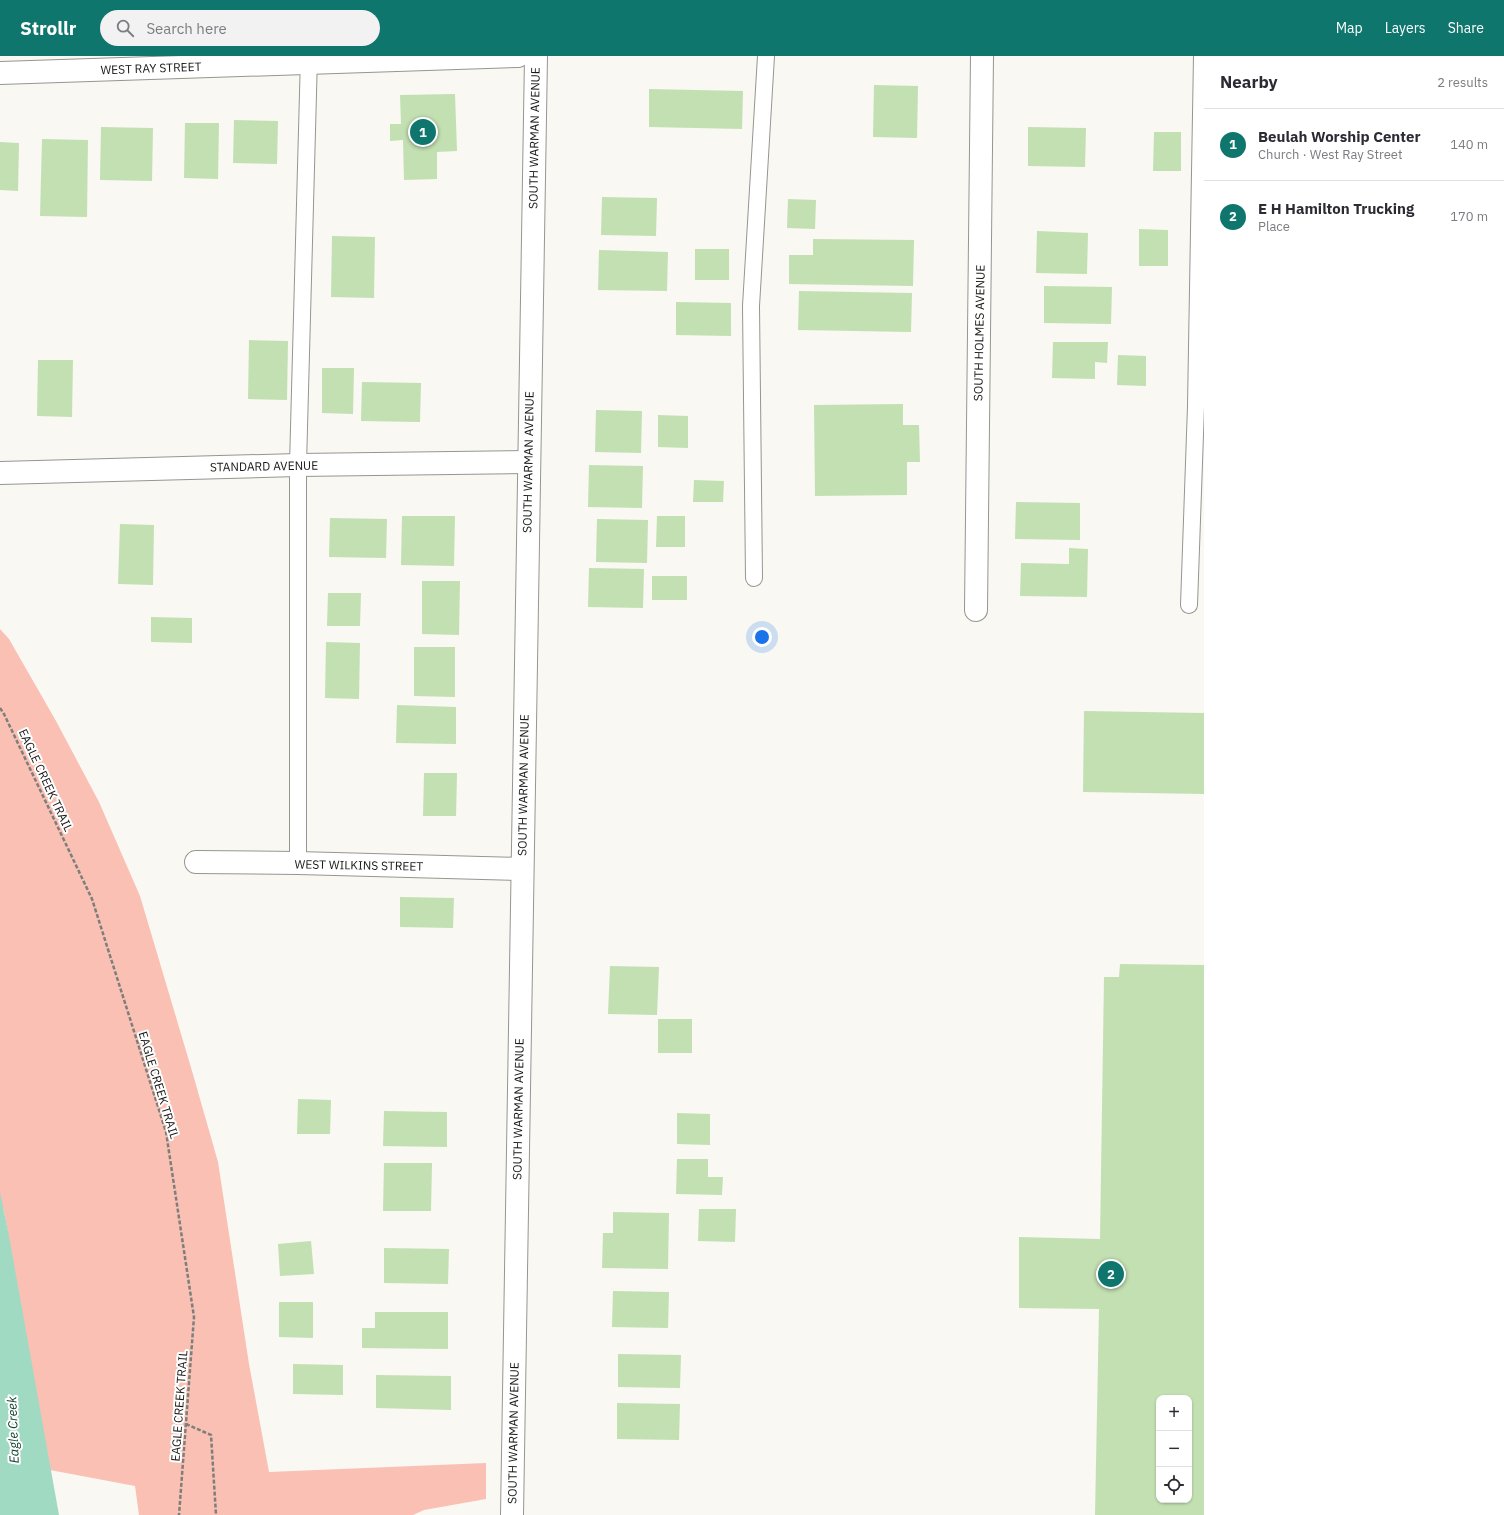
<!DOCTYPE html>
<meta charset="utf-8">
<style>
:root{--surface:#fff;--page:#f2f2f3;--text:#2b2b33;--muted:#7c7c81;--line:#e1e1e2;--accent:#0f766e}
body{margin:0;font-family:"IBM Plex Sans",sans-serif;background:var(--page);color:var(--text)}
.controls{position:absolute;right:12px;bottom:12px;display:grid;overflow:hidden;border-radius:8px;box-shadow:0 1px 3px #0004}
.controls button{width:36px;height:36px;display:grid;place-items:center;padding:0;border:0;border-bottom:1px solid var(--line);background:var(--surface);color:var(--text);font:20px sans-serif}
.you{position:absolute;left:762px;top:581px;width:14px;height:14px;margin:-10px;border:3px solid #fff;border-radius:50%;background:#1a73e8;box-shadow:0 0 0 6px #1a73e833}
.badge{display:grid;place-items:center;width:26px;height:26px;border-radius:50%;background:var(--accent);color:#fff;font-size:13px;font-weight:700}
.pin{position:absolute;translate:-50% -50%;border:2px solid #fff;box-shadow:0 1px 4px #0006}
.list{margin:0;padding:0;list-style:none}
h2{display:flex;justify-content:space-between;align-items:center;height:52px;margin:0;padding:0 16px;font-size:17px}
h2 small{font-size:13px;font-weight:400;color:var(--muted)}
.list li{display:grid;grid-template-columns:26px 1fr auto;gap:12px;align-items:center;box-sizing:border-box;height:72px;padding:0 16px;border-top:1px solid var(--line)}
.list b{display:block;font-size:15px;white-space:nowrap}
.list p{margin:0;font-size:13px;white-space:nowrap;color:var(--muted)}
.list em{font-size:13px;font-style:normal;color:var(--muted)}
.icon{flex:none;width:22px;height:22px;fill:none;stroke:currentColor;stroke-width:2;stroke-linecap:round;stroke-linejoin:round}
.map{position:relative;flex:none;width:1204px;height:1459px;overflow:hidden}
header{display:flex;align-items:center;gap:24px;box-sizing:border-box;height:56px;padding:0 20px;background:var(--accent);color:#fff}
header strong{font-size:19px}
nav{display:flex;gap:22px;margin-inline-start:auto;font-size:14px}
.search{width:280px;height:36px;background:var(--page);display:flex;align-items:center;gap:10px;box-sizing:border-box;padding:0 14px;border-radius:22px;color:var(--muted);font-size:15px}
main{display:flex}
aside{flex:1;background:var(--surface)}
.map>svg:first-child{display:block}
.green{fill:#f9c0b3}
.water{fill:#a0dac2}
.building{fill:#c3e0b2;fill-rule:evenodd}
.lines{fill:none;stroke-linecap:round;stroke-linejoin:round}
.service-casing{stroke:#969591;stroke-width:18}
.minor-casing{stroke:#969591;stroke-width:24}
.secondary-casing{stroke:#969591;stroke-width:24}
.path{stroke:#7e7e7b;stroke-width:2.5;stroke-dasharray:4 2;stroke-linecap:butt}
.service{stroke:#fff;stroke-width:16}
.minor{stroke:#fff;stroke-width:22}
.secondary{stroke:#fff;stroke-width:22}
.labels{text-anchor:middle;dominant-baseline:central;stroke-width:4;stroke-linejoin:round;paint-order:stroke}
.street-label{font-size:12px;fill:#181817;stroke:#fff}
.water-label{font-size:13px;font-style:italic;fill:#114232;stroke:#fff}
</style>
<header>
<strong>Strollr</strong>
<div class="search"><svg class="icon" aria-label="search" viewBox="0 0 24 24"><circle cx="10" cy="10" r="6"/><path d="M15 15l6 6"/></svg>Search here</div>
<nav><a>Map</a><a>Layers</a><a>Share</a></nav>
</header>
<main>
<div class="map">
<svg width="1204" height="1459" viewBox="0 0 1204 1459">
<rect width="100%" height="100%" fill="#f9f8f3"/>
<polygon class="green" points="0,573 9,583 56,665 99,746 140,840 192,1015 218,1106 249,1308 269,1416 486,1407 486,1443 424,1454 413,1459 139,1459 135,1430 50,1414 4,1155 0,1142"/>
<polygon class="water" points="0,1136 9,1180 59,1459 0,1459"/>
<g class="building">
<polygon points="874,29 918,30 917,82 873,81"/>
<polygon points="649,33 743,35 742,73 649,71"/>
<polygon points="455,38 457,95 437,96 437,123 404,124 403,84 390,85 390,68 401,68 400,39"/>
<polygon points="234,64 278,65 277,108 233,107"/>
<polygon points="185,67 219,67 218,123 184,122"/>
<polygon points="101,71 153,72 152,125 100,124"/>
<polygon points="1028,71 1086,72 1085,111 1028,110"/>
<polygon points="1154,76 1181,76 1181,115 1153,115"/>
<polygon points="42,83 88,84 87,161 40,160"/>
<polygon points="0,86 19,87 18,135 0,134"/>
<polygon points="602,141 657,142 656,180 601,179"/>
<polygon points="788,143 816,144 815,173 787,172"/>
<polygon points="1139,173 1168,174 1168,210 1139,210"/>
<polygon points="1037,175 1088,177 1087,218 1036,217"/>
<polygon points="332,180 375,181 374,242 331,241"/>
<polygon points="813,183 914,184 913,230 789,228 789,199 813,199"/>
<rect x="695" y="193" width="34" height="31"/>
<polygon points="599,194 668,196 667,235 598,234"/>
<polygon points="1044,230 1112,231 1111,268 1044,267"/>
<polygon points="799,235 912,237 911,276 798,274"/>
<polygon points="676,246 731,247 731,280 676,279"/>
<polygon points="249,284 288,285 287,344 248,343"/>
<polygon points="1053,286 1108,286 1107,307 1095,306 1095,323 1052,322"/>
<polygon points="1118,299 1146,300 1146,330 1117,329"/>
<polygon points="38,304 73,304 72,361 37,360"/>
<polygon points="322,312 354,312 353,358 322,357"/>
<polygon points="362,326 421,327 420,366 361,365"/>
<polygon points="903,348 903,369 919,369 920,406 907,406 907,439 815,440 814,349"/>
<polygon points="596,354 642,355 641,397 595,396"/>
<polygon points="658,359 688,360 688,392 658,391"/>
<polygon points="589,409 643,410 642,452 588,451"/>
<polygon points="694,424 724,425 723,446 693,446"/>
<polygon points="1016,446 1080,447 1080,484 1015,483"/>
<polygon points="402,460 455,460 454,510 401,509"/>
<polygon points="657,460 685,460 685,491 656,491"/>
<polygon points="330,462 387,463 386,502 329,501"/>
<polygon points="597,463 648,464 647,507 596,506"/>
<polygon points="120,468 154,469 153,529 118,528"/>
<polygon points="1069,492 1088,493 1087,541 1020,540 1021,507 1069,508"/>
<polygon points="589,512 644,513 643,552 588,551"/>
<rect x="652" y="520" width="35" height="24"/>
<polygon points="422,525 460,525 459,579 422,578"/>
<polygon points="328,537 361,537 360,570 327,570"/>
<polygon points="151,561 192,562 192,587 151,586"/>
<polygon points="326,586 360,587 359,643 325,642"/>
<polygon points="414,591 455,591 455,641 414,640"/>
<polygon points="397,649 456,651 456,688 396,687"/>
<polygon points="1084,655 1204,657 1204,738 1083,736"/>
<polygon points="424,717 457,717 456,760 423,760"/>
<polygon points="400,841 454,842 453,872 400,871"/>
<path d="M1120,908L1204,909V1459H1095L1099,1253L1019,1252V1181L1100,1183L1104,921H1119ZM1159,1342H1189V1444H1159Z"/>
<polygon points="610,910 659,911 657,959 608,958"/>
<rect x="658" y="963" width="34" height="34"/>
<polygon points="298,1043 331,1044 330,1078 297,1078"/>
<polygon points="384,1055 447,1056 447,1091 383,1090"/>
<polygon points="677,1057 710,1058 710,1089 677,1088"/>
<polygon points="677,1103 708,1103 708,1121 723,1121 722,1139 676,1138"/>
<polygon points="384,1107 432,1107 431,1155 383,1155"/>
<polygon points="699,1153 736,1153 735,1186 698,1185"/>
<polygon points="613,1156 669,1157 668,1213 602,1212 603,1177 613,1177"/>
<polygon points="311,1185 314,1218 280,1220 278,1188"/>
<polygon points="384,1192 449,1193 448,1228 384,1227"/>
<polygon points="613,1235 669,1236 668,1272 612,1271"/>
<polygon points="279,1246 313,1246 313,1282 279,1281"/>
<polygon points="375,1256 448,1256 448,1293 362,1292 362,1272 375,1272"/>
<polygon points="618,1298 681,1299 680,1332 618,1331"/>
<polygon points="293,1308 343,1309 343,1339 293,1338"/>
<polygon points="376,1319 451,1320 451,1354 376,1352"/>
<polygon points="617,1347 680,1348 679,1384 617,1383"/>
</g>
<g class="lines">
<g class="service-casing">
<g id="service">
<polyline points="754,522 751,250 766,0"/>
<polyline points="1189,549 1196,350 1202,0"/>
<polyline points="298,807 298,409 309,0"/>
</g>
</g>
<g class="minor-casing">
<g id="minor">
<polyline points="0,17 518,0"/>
<polyline points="0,417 298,409 528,406"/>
<polyline points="976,554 982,0"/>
<polyline points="196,806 298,807 522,813"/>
</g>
</g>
<g class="secondary-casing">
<polyline id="secondary" points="512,1459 536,0"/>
</g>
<g class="path">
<polyline points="0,652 4,658 92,843 166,1076 194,1261 179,1459"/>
<polyline points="186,1368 211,1379 216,1459"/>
</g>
<use href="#service" class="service"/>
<use href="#minor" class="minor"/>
<use href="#secondary" class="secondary"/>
</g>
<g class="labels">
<g class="street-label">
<text transform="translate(151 12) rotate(-2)">WEST RAY STREET</text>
<text transform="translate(534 82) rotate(-89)">SOUTH WARMAN AVENUE</text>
<text transform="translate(979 277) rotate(-89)">SOUTH HOLMES AVENUE</text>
<text transform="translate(528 406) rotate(-89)">SOUTH WARMAN AVENUE</text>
<text transform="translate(264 410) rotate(-1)">STANDARD AVENUE</text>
<text transform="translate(46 724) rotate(65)">EAGLE CREEK TRAIL</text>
<text transform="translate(523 729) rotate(-89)">SOUTH WARMAN AVENUE</text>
<text transform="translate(359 809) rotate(1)">WEST WILKINS STREET</text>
<text transform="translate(159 1029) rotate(73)">EAGLE CREEK TRAIL</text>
<text transform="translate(518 1053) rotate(-89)">SOUTH WARMAN AVENUE</text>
<text transform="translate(179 1350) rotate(-86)">EAGLE CREEK TRAIL</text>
<text transform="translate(513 1377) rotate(-89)">SOUTH WARMAN AVENUE</text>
</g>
<g class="water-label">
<text transform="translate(13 1374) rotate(-92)">Eagle Creek</text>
</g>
</g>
</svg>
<div class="controls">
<button>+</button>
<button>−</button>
<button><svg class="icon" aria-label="locate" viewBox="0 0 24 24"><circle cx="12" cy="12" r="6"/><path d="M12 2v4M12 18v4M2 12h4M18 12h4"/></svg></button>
</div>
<div class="you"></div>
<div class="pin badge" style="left:423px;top:76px">1</div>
<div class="pin badge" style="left:1111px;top:1218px">2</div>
</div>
<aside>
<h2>Nearby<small>2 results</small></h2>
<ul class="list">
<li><span class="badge">1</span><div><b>Beulah Worship Center</b><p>Church · West Ray Street</p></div><em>140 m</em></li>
<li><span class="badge">2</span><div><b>E H Hamilton Trucking</b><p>Place</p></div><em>170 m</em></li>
</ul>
</aside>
</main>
